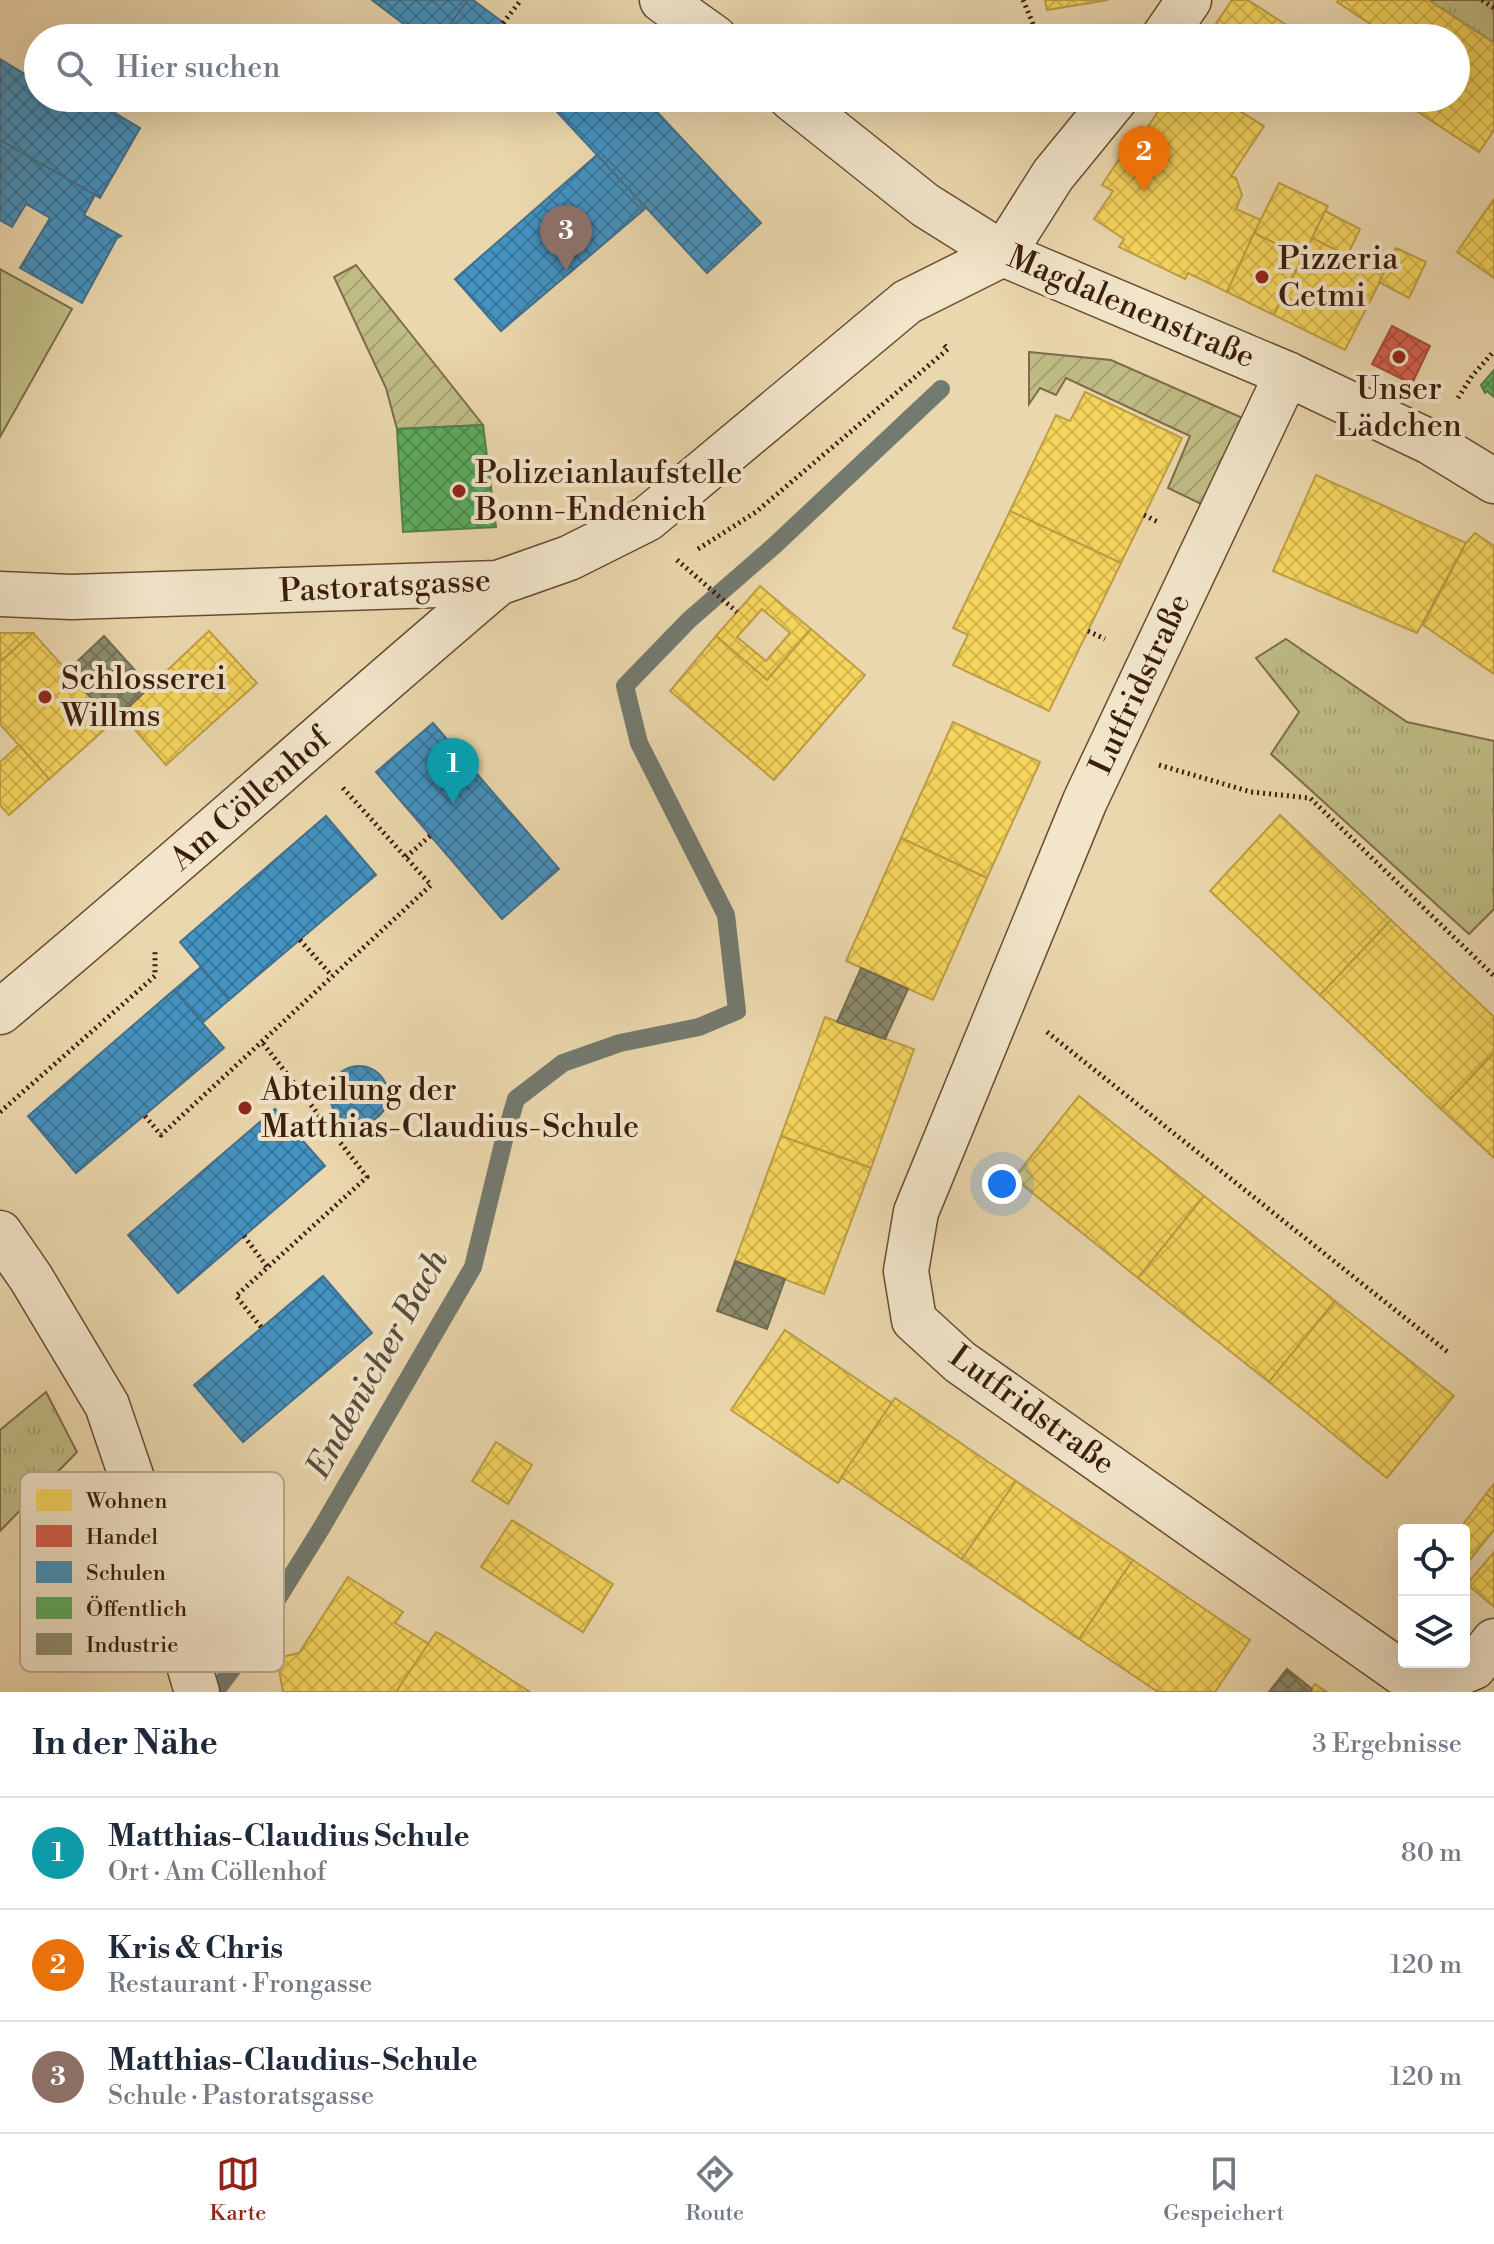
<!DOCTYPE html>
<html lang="de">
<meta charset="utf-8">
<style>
:root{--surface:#fff;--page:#f2f2f3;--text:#1f2937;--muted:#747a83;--line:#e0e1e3;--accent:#8f2418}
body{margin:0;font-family:"Libre Bodoni",serif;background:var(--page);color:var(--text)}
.controls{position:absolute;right:24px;bottom:24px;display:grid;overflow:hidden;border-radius:8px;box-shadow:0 8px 32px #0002}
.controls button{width:72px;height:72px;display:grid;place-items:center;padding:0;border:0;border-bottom:2px solid var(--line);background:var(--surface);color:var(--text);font:40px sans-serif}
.you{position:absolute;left:1002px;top:1184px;width:28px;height:28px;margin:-20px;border:6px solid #fff;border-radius:50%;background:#1a73e8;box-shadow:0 0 0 12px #1a73e833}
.badge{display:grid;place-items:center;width:52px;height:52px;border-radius:50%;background:var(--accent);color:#fff;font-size:26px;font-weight:700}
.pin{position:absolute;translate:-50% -66px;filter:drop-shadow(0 2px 4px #0008)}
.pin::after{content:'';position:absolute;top:42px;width:28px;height:24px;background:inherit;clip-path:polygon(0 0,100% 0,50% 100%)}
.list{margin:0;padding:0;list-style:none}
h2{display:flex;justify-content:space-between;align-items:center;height:104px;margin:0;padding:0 32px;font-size:34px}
h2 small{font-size:26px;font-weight:400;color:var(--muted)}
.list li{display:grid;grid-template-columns:52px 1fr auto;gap:24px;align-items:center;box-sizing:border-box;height:112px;padding:0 32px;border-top:2px solid var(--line)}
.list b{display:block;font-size:30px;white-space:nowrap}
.list p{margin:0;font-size:26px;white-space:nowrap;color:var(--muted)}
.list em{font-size:26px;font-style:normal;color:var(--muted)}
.icon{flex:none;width:44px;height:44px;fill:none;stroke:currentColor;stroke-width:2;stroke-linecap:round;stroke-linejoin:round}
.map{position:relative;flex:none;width:1494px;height:1692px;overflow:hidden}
.search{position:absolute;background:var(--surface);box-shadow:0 8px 32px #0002;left:24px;right:24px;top:24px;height:88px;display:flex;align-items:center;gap:20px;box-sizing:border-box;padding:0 28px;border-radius:44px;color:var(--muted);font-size:30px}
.sheet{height:440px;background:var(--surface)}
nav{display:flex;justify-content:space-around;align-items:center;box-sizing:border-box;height:112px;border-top:2px solid var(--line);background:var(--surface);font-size:22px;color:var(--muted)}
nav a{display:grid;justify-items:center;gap:4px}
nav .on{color:var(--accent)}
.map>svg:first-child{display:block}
.grass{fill:url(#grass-tufts);stroke:#7d6c48;stroke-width:2}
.garden{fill:url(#garden-furrows);stroke:#7d6c48;stroke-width:2}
.pitch{fill:#bfbc85;stroke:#7d6c48;stroke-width:2}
.homes{fill:url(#homes-cross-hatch);stroke:#be9e44;stroke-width:2;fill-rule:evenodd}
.shops{fill:url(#shops-cross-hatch);stroke:#a84c3a;stroke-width:2}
.schools{fill:url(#schools-cross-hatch);stroke:#41708c;stroke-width:2}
.public{fill:url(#public-cross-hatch);stroke:#518248;stroke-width:2}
.industry{fill:url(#industry-cross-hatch);stroke:#746b51;stroke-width:2}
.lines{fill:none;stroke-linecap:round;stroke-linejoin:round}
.stream{stroke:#737a6f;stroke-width:18}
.minor-casing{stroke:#674c34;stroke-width:47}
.path{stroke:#3b1d0c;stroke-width:5;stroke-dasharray:2 4;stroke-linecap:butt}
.minor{stroke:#f2e5ca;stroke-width:44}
.poi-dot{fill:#8f2418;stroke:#f2e5ca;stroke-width:3}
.labels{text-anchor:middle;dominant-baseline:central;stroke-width:8;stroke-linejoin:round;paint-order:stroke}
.poi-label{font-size:32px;fill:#3b1d0c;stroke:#f2e5ca;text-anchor:start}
.street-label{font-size:32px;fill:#3b1d0c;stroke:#f2e5ca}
.water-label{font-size:34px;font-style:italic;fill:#574c3e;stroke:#f2e5ca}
.key{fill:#f2e5ca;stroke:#bba991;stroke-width:2}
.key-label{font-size:22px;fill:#3b1d0c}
</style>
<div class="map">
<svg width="1494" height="1692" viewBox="0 0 1494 1692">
<defs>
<pattern id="grass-tufts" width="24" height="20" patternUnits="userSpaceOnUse" patternTransform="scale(2)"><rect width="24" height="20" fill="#bfbc85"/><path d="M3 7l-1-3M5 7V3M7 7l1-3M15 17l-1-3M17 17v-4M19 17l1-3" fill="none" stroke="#a5a172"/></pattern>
<pattern id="garden-furrows" width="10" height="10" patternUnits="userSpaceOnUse" patternTransform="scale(2)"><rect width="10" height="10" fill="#bfbc85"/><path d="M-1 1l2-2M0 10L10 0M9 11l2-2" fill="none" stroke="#a5a172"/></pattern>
<pattern id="homes-cross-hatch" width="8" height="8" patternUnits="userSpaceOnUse" patternTransform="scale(2)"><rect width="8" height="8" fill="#f6d55c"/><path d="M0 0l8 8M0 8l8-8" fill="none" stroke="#d4b64f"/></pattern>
<pattern id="shops-cross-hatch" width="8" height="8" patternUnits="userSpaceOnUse" patternTransform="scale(2)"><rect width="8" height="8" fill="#d6604d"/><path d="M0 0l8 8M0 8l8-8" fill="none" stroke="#af4f3e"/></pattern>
<pattern id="schools-cross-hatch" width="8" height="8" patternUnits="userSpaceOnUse" patternTransform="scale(2)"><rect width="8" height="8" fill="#4393c3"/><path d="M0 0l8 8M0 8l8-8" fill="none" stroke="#39779d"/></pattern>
<pattern id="public-cross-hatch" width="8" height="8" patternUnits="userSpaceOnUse" patternTransform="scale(2)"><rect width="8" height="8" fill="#5aae61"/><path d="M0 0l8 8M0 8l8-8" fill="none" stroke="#4c8d4e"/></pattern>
<pattern id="industry-cross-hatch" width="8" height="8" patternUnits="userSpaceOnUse" patternTransform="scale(2)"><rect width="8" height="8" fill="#8c8c6e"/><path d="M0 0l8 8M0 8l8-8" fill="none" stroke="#747259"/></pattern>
</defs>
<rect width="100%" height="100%" fill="#ebd7ad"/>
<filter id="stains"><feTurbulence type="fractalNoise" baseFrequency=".0025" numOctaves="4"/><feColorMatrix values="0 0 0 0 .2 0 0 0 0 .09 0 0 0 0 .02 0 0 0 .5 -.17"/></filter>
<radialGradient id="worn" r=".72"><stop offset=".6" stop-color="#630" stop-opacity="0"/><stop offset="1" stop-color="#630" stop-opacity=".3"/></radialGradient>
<g class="grass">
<polygon points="1428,0 1494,0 1494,43"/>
<polygon points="1286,639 1407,722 1494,741 1494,909 1469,934 1271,754 1299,712 1256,658"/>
<polygon points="46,1392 77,1452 0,1531 0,1430"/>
</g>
<g class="garden">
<polygon points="356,265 483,425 397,429 386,388 334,277"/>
<polygon points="1029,352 1111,360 1245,419 1203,505 1168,488 1190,436 1066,378 1056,395 1040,388 1029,404"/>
</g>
<polygon class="pitch" points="0,269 72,309 0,437"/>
<g class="homes">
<polygon points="1045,0 1108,0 1047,10"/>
<polygon points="1232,0 1248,0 1306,38 1222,38 1211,31"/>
<polygon points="1339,0 1428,0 1494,43 1494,130 1479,152 1397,98 1456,98 1456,38 1392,38 1337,2"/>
<polygon points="1167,98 1218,98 1264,126 1231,176 1236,178 1242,195 1236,209 1261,220 1227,292 1188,273 1185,279 1119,247 1124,239 1094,219 1113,191 1102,185 1140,127 1145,131"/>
<polygon points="1279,183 1328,206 1303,257 1254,233"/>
<polygon points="1494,199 1494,278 1457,252"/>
<polygon points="1325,211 1360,229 1347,256 1312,238"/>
<polygon points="1254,233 1303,257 1274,315 1227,292"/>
<polygon points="1312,238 1384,274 1345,350 1274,315"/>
<polygon points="1396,248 1426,262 1409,298 1379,282"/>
<polygon points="1085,392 1182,438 1121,563 1010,511 1056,415 1070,421"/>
<polygon points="1316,475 1466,543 1417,633 1273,571"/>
<polygon points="1010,511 1121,563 1049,711 953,665 968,635 953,628"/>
<polygon points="1475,533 1494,546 1494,674 1423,625 1466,543"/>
<path d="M760,586L811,629L767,680L716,636ZM762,609L790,633L766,661L737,637Z"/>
<polygon points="811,629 865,675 774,780 670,691 716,636 767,680"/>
<polygon points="209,631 257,683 166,765 121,714"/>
<polygon points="0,633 33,633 0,662"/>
<polygon points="33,633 113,722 49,779 0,724 0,662"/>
<polygon points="953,722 1040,762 987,878 901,838"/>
<polygon points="19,745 49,779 9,815 0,805 0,762"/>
<polygon points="1280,815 1391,920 1320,995 1210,891"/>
<polygon points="901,838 987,878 933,1000 846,961"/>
<polygon points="1391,920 1494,1017 1494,1053 1441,1109 1320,995"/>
<polygon points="825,1017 914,1049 871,1168 781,1136"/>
<polygon points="1494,1053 1494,1158 1441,1109"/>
<polygon points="1079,1096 1204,1196 1138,1278 1014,1178"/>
<polygon points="781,1136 871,1168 824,1294 735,1261"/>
<polygon points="1204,1196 1335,1301 1269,1382 1138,1278"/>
<polygon points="1335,1301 1454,1396 1387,1478 1269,1382"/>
<polygon points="785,1330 892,1403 838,1483 731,1410"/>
<polygon points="895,1398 1016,1481 962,1559 841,1477"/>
<polygon points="496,1442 532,1465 508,1504 472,1481"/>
<polygon points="1016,1481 1133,1560 1079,1639 962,1559"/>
<polygon points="1494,1484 1494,1500 1486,1494"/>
<polygon points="1486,1494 1494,1500 1494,1530 1469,1561 1464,1557 1464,1530 1459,1530"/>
<polygon points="512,1520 613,1584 583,1632 481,1567"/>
<polygon points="1494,1552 1494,1607 1467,1584"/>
<polygon points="1133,1560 1250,1640 1215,1692 1158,1692 1079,1639"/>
<polygon points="348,1577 403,1612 395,1623 429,1644 396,1692 283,1692 277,1658 299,1653"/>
<polygon points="436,1632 449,1639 530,1692 396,1692"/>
<polygon points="1315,1684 1327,1692 1310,1692"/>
</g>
<polygon class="shops" points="1392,326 1430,346 1412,384 1372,364"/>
<g class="schools">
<polygon points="372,0 468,0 440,38 422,38"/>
<polygon points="468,0 473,0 524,38 440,38"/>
<polygon points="0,59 38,82 38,98 68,98 76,102 79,98 90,98 140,128 100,198 0,140"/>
<polygon points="544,98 644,98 761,223 707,273"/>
<polygon points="0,140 95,195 84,215 121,236 117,238 82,303 20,268 50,218 26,204 12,227 0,220"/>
<polygon points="597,155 646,208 501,331 455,279"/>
<polygon points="433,723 559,869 502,919 376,772"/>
<polygon points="326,816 376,875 229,1000 180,942"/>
<polygon points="201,967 229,1000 202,1023 174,990"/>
<polygon points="174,990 224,1048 76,1173 28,1116"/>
<circle cx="359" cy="1095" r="29"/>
<polygon points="275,1109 325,1166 178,1293 128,1235"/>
<polygon points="323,1276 372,1333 243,1442 194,1385"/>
</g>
<g class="public">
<polygon points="1494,370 1494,397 1487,391 1485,393 1481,385"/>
<polygon points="483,425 496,527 403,532 397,429"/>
</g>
<g class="industry">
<polygon points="104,636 150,687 113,722 67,671"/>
<polygon points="861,968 908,989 885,1039 837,1022"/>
<polygon points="735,1261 785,1279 767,1329 717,1311"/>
<polygon points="1287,1669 1312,1689 1310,1692 1269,1692"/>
</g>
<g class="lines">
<polyline class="stream" points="215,1692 242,1656 322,1527 473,1267 504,1140 516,1099 563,1063 620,1043 699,1027 737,1011 726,915 639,743 625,686 689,620 775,545 941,389"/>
<g class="minor-casing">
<g id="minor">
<polyline points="662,0 715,38"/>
<polyline points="1163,38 1189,0"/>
<polyline points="791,98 925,205 1003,254 1287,374 1430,442 1494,481"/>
<polyline points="1003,254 1053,175 1116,98"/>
<polyline points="1287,374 1085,801 916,1212 906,1271 914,1320 960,1362 1402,1673 1436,1683 1474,1667 1494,1641"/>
<polyline points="0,594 71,597 498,583 569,558 647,519 907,302 1003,254"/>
<path d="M0,1012C168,872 331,725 498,583"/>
<polyline points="0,1233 31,1278 107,1405 142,1508 197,1692"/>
</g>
</g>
<g class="path">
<polyline points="1023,0 1039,38"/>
<polyline points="1482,0 1494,8"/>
<polyline points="503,23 521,0"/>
<polyline points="1458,398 1472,376 1494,351"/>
<polyline points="1144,515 1158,522"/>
<polyline points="698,549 756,512 948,349 942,343"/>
<polyline points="677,560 737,612"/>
<polyline points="1088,631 1105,639"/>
<polyline points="1159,765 1251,792 1310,798 1494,976"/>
<polyline points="406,857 430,836"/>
<polyline points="300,940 332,976"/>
<polyline points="1047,1032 1449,1353"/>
<polyline points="0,1112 155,976 155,951"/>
<polyline points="145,1116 161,1135 431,885 342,787"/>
<polyline points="244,1236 268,1268"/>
<polyline points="261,1327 236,1296 367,1177 262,1042"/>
</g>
<use href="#minor" class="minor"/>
</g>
<g class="poi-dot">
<circle cx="1262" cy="277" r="8"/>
<circle cx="1399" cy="357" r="8"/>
<circle cx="459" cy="491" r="8"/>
<circle cx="45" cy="697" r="8"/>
<circle cx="245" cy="1108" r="8"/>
</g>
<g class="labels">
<g class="poi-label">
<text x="1278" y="259">Pizzeria<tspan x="1278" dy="37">Cetmi</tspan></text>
<text x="1399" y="389" text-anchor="middle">Unser<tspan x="1399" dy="37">Lädchen</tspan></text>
<text x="475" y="473">Polizeianlaufstelle<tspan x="475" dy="37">Bonn-Endenich</tspan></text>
<text x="61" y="679">Schlosserei<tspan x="61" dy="37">Willms</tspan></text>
<text x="261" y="1090">Abteilung der<tspan x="261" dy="37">Matthias-Claudius-Schule</tspan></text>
</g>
<g class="street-label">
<text transform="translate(1131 307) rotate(23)">Magdalenenstraße</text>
<text transform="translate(385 586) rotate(-3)">Pastoratsgasse</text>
<text transform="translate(1140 684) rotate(-65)">Lutfridstraße</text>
<text transform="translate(250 799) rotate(-41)">Am Cöllenhof</text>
<text transform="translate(1032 1410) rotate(36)">Lutfridstraße</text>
</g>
<g class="water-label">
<text transform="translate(378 1364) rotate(-61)">Endenicher Bach</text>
</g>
</g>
<rect x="20" y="1472" width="264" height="200" rx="12" class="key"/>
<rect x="36" y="1489" width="36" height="22" fill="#f6d55c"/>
<rect x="36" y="1525" width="36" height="22" fill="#d6604d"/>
<rect x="36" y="1561" width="36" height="22" fill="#4393c3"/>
<rect x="36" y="1597" width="36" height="22" fill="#5aae61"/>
<rect x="36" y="1633" width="36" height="22" fill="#8c8c6e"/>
<g class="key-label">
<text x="86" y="1508">Wohnen</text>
<text x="86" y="1544">Handel</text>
<text x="86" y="1580">Schulen</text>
<text x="86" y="1616">Öffentlich</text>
<text x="86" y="1652">Industrie</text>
</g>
<rect width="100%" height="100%" filter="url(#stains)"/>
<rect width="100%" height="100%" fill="url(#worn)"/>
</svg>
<div class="controls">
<button><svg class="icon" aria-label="locate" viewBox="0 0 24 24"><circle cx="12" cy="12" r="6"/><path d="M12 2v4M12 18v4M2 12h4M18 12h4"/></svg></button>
<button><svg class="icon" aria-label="layers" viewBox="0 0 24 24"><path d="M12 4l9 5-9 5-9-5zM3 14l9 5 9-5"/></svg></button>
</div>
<div class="you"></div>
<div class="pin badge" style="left:453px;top:804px;background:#0f9aa8">1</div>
<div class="pin badge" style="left:1144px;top:192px;background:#e8710a">2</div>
<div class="pin badge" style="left:566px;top:271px;background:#8d6e63">3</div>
<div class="search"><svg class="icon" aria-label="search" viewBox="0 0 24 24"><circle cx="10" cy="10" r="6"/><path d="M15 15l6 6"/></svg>Hier suchen</div>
</div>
<section class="sheet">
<h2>In der Nähe<small>3 Ergebnisse</small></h2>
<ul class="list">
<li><span class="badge" style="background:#0f9aa8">1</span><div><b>Matthias-Claudius Schule</b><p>Ort · Am Cöllenhof</p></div><em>80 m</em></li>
<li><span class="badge" style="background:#e8710a">2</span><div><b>Kris &amp; Chris</b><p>Restaurant · Frongasse</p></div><em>120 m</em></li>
<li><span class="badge" style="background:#8d6e63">3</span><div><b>Matthias-Claudius-Schule</b><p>Schule · Pastoratsgasse</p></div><em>120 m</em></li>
</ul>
</section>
<nav>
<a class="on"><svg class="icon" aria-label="map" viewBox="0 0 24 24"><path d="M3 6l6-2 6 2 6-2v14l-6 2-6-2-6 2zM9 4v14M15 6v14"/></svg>Karte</a>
<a><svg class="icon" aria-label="directions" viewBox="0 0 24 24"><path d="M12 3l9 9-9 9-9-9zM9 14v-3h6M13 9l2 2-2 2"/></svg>Route</a>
<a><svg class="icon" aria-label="saved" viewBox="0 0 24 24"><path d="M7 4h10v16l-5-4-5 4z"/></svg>Gespeichert</a>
</nav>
